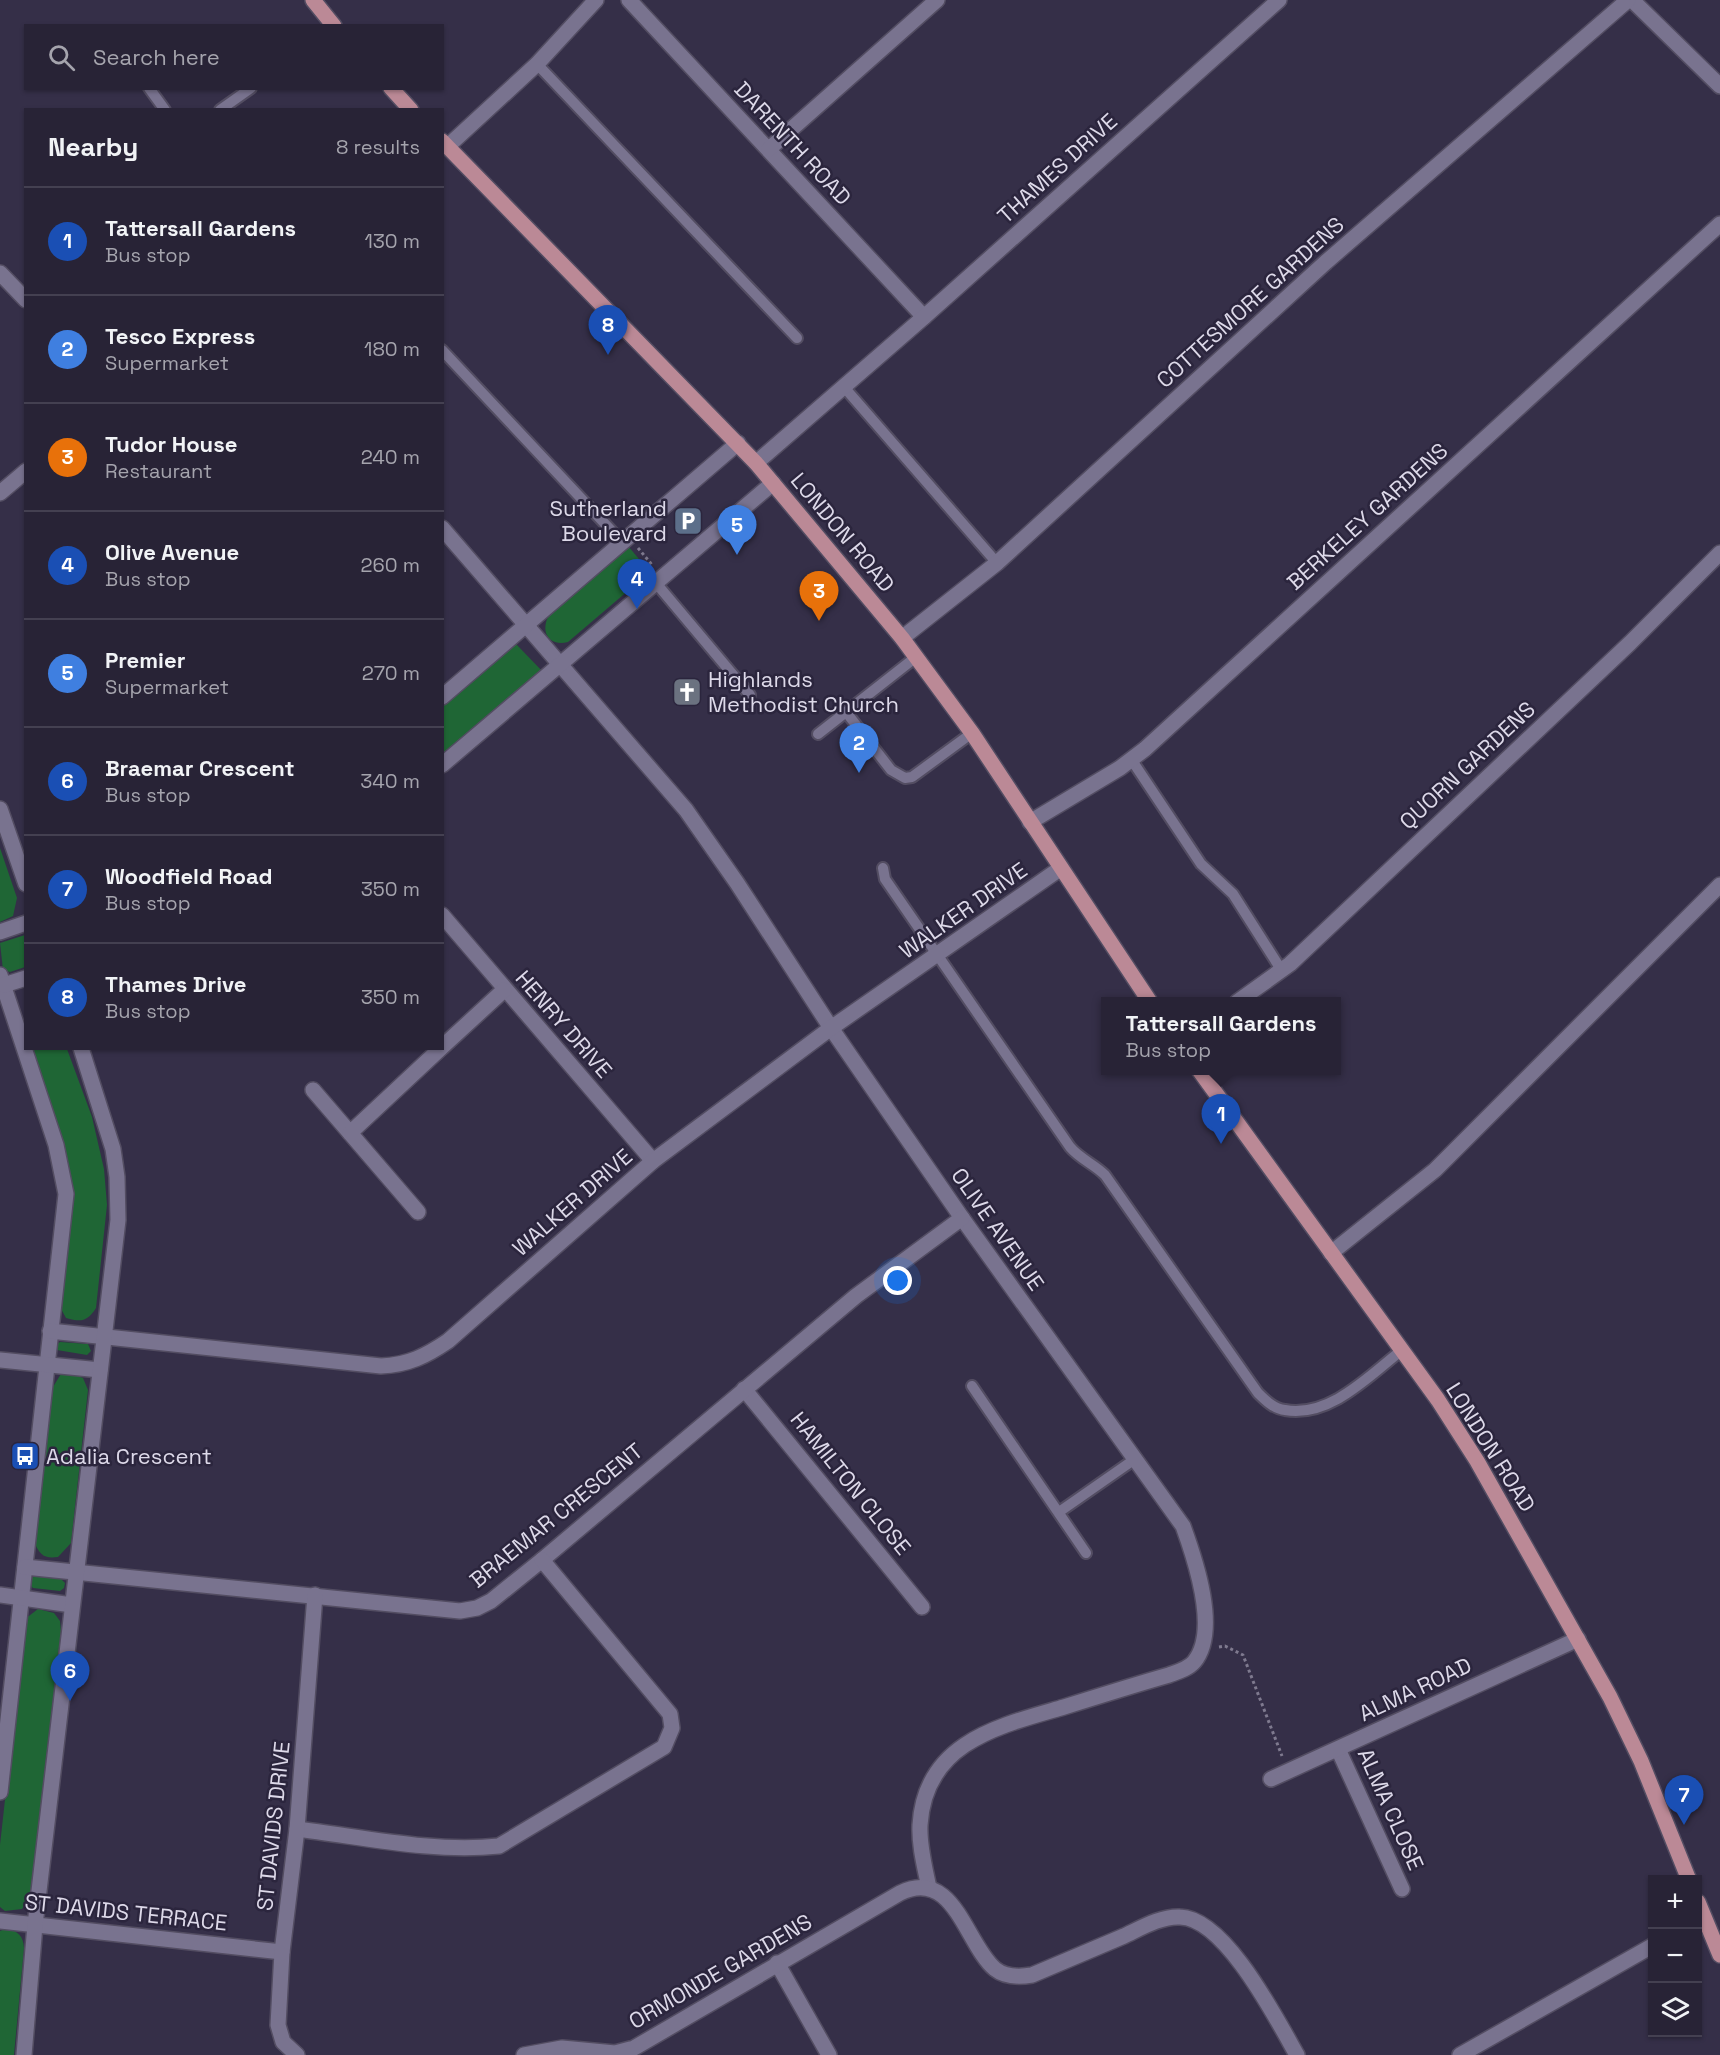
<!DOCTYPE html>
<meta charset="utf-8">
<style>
:root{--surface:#282336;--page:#342f42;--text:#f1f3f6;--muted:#a5a4ad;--line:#444051;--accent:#d93025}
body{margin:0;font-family:"Space Grotesk",sans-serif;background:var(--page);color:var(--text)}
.controls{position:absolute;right:18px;bottom:18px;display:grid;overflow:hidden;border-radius:0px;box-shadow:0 2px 4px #0004}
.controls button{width:54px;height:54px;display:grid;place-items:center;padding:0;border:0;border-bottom:2px solid var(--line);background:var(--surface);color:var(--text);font:30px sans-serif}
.you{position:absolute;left:898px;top:1281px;width:21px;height:21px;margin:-15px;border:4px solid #fff;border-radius:50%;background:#1a73e8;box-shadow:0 0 0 9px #1a73e833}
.badge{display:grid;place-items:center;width:39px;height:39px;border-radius:50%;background:var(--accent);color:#fff;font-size:20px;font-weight:700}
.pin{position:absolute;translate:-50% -50px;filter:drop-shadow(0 2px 3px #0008)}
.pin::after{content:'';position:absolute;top:32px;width:21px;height:18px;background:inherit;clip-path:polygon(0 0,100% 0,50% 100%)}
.popup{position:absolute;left:1101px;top:997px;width:240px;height:78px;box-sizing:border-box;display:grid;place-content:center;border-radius:0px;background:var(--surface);filter:drop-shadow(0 2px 4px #0005);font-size:20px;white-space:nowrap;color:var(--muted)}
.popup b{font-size:22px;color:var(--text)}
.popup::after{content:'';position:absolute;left:50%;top:100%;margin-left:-12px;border:12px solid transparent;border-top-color:var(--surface)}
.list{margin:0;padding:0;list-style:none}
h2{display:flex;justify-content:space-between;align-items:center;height:78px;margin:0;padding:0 24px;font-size:26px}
h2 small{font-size:20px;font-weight:400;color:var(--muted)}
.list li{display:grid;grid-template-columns:39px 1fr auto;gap:18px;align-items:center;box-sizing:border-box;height:108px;padding:0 24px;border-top:2px solid var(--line)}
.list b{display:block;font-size:22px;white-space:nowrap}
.list p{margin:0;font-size:20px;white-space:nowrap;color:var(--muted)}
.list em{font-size:20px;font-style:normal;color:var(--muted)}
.icon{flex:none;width:33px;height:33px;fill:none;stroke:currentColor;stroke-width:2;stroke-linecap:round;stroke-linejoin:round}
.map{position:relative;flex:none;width:1720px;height:2055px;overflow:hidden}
.search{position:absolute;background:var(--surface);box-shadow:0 2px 4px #0004;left:24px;top:24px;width:420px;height:66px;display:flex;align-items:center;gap:15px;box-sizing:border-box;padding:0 21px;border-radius:0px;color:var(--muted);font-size:22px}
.panel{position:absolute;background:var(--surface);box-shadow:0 2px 4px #0004;left:24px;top:108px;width:420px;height:942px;border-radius:0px}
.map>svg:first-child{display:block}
.green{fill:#1f6635}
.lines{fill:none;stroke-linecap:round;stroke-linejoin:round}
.service-casing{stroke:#534d62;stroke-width:14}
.minor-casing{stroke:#534d62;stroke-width:18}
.tertiary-casing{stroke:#534d62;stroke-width:18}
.primary-casing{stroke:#534d62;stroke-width:18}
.path{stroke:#7f7a8f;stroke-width:3;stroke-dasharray:3 3;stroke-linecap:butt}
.service{stroke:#79738f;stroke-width:10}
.minor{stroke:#79738f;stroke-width:15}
.tertiary{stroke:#79738f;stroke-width:15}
.primary{stroke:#bb8996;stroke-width:15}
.labels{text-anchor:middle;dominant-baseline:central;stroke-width:5;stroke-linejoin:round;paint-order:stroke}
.street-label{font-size:22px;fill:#ddd9e9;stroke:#2b253d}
.poi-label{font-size:22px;fill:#ddd9e9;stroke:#2b253d;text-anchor:start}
</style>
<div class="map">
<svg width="1720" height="2055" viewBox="0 0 1720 2055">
<rect width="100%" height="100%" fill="#352f48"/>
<g class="green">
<path d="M628,546L650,572L568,642C548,647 540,631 549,615Z"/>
<polygon points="516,644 544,673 443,761 443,703"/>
<polygon points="0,848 17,898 13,916 0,922"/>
<polygon points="25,935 25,967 10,972 3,970 0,943"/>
<path d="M30,1049H67L92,1117L104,1169L107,1205L96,1308C87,1322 81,1322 66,1318L60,1307L72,1201L71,1177Z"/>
<polygon points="60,1342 88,1344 91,1351 87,1355 57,1350 57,1344"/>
<path d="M61,1374H73L83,1378L88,1390L71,1543L58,1557C44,1559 40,1555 34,1542L51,1390Z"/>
<polygon points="33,1576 61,1579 65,1583 64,1588 60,1591 33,1588 30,1585"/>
<polygon points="38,1609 54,1613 60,1621 61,1631 30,1897 22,1909 5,1911 0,1907 0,1845 25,1619"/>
<path d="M7,1928C18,1932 23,1935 24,1948L14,2055H0V1931Z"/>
</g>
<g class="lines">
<g class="service-casing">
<g id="service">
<polyline points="537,64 797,338"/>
<polyline points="149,88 165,110"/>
<polyline points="220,110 251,88"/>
<polyline points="442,350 623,543"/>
<polyline points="844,387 997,563"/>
<polyline points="656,583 750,695"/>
<polyline points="846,712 891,770 905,778 912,777 972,733"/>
<polyline points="818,734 916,657"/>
<polyline points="1131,759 1201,864 1233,894 1282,971"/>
<path d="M883,868L885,879L1070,1147C1080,1159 1094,1164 1105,1175L1258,1393C1265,1400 1274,1409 1285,1410C1330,1418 1370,1375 1402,1350"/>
<polyline points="972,1386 1086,1553"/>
<polyline points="1059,1512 1135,1459"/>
</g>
</g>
<g class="minor-casing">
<g id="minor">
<polyline points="629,0 924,317"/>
<polyline points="1632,0 1720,86"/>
<polyline points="448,146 537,64 596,0"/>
<polyline points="769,149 937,0"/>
<polyline points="0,273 26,300"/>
<polyline points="0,493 26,471"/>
<path d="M442,528L686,810L737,883L831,1028L962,1218L1183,1526C1195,1559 1220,1631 1194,1662C1188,1669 1177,1672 1169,1675C1134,1685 1099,1696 1064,1707C999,1726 925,1742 920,1825C919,1846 925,1868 929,1888"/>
<polyline points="902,638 997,563 1326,262 1628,0"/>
<polyline points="442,697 738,443"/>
<polyline points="442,765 773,483"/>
<polyline points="0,809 26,884"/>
<polyline points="1030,822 1120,768 1145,749 1720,224"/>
<polyline points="442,915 653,1161"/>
<polyline points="0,932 26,923"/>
<polyline points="0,975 56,1145 66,1194 0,1792"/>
<polyline points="4,985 26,978"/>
<polyline points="1237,1002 1290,964 1630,643 1720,553"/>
<polyline points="442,1047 504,990"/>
<polyline points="313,1090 350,1133"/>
<polyline points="418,1212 350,1133 441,1048"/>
<path d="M50,1331L381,1366C408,1365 426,1356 448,1341L653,1161L831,1028L1061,868"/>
<polyline points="0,1360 100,1370"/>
<polyline points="744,1389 922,1607"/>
<polyline points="25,1567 460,1611 477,1608 491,1601 542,1560 856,1296 962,1218"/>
<polyline points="0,1595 72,1605"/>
<polyline points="1338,1749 1402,1889"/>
<polyline points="1271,1779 1578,1639"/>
<path d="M297,1829C363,1837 433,1853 499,1846L664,1747L672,1728L670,1714L542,1560"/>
<polyline points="0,1921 282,1952"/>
<polyline points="777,1963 829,2055"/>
<polyline points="24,2055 35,1925 118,1220 117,1177 113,1149 81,1048"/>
<polyline points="297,2055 283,2042 278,2025 282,1952 297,1829 315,1595"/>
<path d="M524,2055L562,2048L615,2053L634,2048L900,1893C954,1866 966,1945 995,1969C1005,1977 1020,1977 1032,1975C1062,1962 1093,1949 1124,1936C1141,1928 1161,1916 1180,1917C1225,1918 1276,2018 1297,2055"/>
<polyline points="1460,2055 1652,1946"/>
</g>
</g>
<g class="tertiary-casing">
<g id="tertiary">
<polyline points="756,463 924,317 1279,0"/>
<polyline points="1331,1253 1435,1170 1720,885"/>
</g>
</g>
<g class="primary-casing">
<g id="primary">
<polyline points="313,0 334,26"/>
<polyline points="391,88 411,110"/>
<polyline points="442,141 756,463 902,638 972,733 1150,1002"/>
<polyline points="1199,1070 1438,1400 1477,1461 1610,1697 1641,1761 1689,1880"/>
<polyline points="1698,1902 1720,1955"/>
</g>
</g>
<g class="path">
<polyline points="638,548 653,566"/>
<polyline points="1219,1647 1225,1646 1243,1655 1282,1756"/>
</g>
<use href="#service" class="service"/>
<use href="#minor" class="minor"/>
<use href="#tertiary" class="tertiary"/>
<use href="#primary" class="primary"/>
</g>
<defs>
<g id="parking-square" transform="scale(1.5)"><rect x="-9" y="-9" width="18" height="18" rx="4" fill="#5c6f8a" stroke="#2b253d"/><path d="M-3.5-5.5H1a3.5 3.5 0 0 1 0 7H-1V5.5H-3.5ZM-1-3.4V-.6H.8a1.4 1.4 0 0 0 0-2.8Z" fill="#fff"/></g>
<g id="church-square" transform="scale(1.5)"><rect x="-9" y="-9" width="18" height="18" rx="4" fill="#6b7280" stroke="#2b253d"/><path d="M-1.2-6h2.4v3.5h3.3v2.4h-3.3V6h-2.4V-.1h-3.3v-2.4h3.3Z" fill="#fff"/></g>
<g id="bus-square" transform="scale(1.5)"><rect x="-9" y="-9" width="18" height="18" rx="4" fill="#1a4fb4" stroke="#2b253d"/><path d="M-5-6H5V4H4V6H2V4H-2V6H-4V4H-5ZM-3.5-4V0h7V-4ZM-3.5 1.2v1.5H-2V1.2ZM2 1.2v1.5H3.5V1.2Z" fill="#fff"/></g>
</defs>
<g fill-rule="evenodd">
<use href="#parking-square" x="688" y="521"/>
<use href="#church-square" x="687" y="692"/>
<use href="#bus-square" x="25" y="1456"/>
</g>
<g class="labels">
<g class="street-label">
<text transform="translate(793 143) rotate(47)">DARENTH ROAD</text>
<text transform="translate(1057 168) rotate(-42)">THAMES DRIVE</text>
<text transform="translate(1250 302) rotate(-42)">COTTESMORE GARDENS</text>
<text transform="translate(1367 516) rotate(-42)">BERKELEY GARDENS</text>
<text transform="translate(843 532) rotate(50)">LONDON ROAD</text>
<text transform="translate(1467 765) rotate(-43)">QUORN GARDENS</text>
<text transform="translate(963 910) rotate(-35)">WALKER DRIVE</text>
<text transform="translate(564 1024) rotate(49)">HENRY DRIVE</text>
<text transform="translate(572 1202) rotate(-41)">WALKER DRIVE</text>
<text transform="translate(998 1229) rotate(55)">OLIVE AVENUE</text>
<text transform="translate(1491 1447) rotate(58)">LONDON ROAD</text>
<text transform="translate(851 1483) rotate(51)">HAMILTON CLOSE</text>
<text transform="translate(556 1515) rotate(-39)">BRAEMAR CRESCENT</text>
<text transform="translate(1415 1689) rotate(-25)">ALMA ROAD</text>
<text transform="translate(1391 1809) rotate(66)">ALMA CLOSE</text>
<text transform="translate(273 1826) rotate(-84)">ST DAVIDS DRIVE</text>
<text transform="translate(126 1912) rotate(6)">ST DAVIDS TERRACE</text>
<text transform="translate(720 1971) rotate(-30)">ORMONDE GARDENS</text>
</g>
<g class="poi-label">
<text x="667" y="508" text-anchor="end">Sutherland<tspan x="667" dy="25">Boulevard</tspan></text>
<text x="708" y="679">Highlands<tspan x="708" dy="25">Methodist Church</tspan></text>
<text x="46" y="1456">Adalia Crescent</text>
</g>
</g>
</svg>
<div class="controls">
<button>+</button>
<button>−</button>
<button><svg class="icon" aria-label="layers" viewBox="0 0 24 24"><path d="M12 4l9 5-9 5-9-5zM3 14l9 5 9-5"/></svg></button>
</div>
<div class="you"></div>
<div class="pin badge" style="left:1221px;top:1144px;background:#1a4fb4">1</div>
<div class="popup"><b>Tattersall Gardens</b>Bus stop</div>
<div class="pin badge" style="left:859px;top:773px;background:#3f7fe0">2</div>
<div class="pin badge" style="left:819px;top:621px;background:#e8710a">3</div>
<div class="pin badge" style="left:637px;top:609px;background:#1a4fb4">4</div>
<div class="pin badge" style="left:737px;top:555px;background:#3f7fe0">5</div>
<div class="pin badge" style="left:70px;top:1701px;background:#1a4fb4">6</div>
<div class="pin badge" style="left:1684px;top:1825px;background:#1a4fb4">7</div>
<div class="pin badge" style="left:608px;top:355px;background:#1a4fb4">8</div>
<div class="search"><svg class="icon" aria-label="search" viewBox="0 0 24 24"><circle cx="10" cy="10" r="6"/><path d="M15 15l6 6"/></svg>Search here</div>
<section class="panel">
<h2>Nearby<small>8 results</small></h2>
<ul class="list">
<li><span class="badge" style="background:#1a4fb4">1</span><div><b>Tattersall Gardens</b><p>Bus stop</p></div><em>130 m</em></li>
<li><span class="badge" style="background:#3f7fe0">2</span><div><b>Tesco Express</b><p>Supermarket</p></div><em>180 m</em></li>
<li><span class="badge" style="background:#e8710a">3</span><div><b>Tudor House</b><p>Restaurant</p></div><em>240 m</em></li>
<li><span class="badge" style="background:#1a4fb4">4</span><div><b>Olive Avenue</b><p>Bus stop</p></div><em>260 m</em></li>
<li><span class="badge" style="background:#3f7fe0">5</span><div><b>Premier</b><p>Supermarket</p></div><em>270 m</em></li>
<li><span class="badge" style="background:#1a4fb4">6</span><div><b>Braemar Crescent</b><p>Bus stop</p></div><em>340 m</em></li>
<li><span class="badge" style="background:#1a4fb4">7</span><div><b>Woodfield Road</b><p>Bus stop</p></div><em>350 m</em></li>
<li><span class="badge" style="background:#1a4fb4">8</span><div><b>Thames Drive</b><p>Bus stop</p></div><em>350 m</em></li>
</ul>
</section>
</div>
